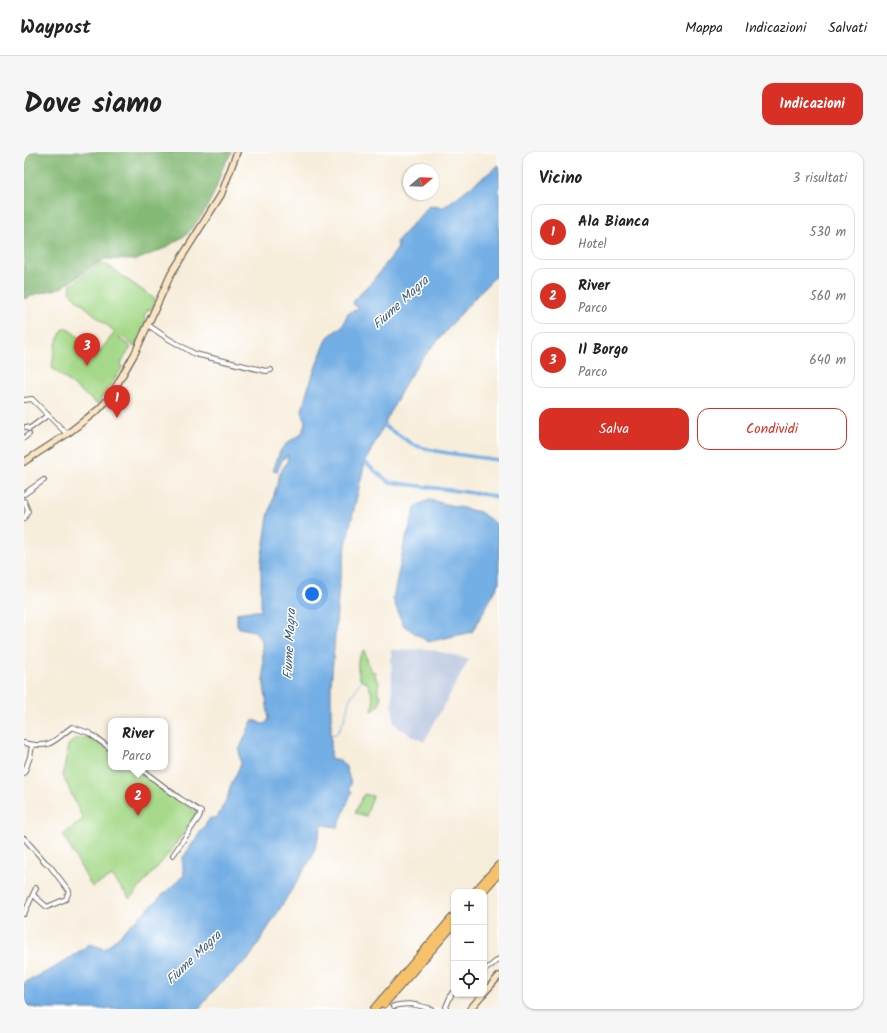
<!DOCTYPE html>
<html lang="it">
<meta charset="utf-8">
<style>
:root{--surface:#fff;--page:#f6f6f6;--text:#222;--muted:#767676;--line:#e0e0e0;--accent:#d93025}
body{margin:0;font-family:Kalam,sans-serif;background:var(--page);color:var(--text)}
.controls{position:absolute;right:12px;bottom:12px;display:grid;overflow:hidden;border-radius:8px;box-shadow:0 1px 3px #0004}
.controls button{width:36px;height:36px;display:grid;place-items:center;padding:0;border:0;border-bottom:1px solid var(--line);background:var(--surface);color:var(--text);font:20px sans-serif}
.compass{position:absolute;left:379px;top:12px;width:36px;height:36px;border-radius:50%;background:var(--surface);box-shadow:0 1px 3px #0004;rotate:71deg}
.you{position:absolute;left:288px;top:442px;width:14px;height:14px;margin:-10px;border:3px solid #fff;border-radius:50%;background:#1a73e8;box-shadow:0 0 0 6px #1a73e833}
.badge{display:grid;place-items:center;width:26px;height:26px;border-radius:50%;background:var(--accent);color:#fff;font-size:13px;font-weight:700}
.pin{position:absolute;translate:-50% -33px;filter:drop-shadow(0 1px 2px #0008)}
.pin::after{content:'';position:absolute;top:21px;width:14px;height:12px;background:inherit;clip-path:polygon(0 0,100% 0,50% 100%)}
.popup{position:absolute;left:84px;top:566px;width:60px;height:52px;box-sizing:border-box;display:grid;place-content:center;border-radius:8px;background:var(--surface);filter:drop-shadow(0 1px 3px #0005);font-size:13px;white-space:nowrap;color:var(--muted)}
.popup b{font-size:15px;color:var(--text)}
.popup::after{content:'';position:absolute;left:50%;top:100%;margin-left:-8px;border:8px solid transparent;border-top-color:var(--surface)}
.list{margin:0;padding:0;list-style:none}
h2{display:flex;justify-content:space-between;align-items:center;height:52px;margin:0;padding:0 16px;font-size:17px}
h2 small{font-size:13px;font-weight:400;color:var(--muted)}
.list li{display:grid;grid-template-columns:26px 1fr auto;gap:12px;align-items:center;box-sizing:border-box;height:56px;margin:0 8px 8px;padding:0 8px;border:1px solid var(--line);border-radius:12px}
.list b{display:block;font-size:15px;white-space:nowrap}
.list p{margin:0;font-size:13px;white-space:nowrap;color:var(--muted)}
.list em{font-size:13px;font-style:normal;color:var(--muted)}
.actions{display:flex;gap:8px;padding:12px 16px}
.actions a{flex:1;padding:9px 0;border:1px solid var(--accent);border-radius:12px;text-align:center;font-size:14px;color:var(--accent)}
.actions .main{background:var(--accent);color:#fff}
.icon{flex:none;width:22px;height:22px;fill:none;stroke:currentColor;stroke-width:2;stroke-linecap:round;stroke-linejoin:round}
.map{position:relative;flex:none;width:475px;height:857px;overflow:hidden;border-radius:12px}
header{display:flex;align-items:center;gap:24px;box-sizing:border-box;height:56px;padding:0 20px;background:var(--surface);border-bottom:1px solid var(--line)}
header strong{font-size:19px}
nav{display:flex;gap:22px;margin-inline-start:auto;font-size:14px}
.intro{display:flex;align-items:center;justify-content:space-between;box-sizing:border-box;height:96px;padding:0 24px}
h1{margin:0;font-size:28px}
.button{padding:10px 18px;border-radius:12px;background:var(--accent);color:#fff;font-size:14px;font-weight:700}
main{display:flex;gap:24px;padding:0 24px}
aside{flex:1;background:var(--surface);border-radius:12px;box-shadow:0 1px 3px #0004}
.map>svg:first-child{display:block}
.industrial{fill:#b7c5de}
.green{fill:#a5d989;stroke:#607a52}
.forest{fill:#84b975;stroke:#506a48}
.water{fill:#73aee4;stroke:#486580}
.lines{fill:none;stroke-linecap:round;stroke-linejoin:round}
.stream{stroke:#73aee4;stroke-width:1}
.canal{stroke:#73aee4;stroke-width:3.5}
.street-casing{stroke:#69655f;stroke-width:6}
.secondary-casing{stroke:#69655f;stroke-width:8}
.highway-casing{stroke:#69655f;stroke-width:9}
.street{stroke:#fff;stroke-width:4}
.secondary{stroke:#fbe6c4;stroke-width:5.5}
.highway{stroke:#f6c16b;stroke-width:7}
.labels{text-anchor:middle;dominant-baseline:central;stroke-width:3;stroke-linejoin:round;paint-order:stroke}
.water-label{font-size:13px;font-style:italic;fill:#435e76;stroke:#fff}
</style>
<header>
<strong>Waypost</strong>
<nav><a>Mappa</a><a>Indicazioni</a><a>Salvati</a></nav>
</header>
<div class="intro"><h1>Dove siamo</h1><a class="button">Indicazioni</a></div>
<main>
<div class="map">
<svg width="475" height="857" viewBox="0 0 475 857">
<rect width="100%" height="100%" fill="#fff"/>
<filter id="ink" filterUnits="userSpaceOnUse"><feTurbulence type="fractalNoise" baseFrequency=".025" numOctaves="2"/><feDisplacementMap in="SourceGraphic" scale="8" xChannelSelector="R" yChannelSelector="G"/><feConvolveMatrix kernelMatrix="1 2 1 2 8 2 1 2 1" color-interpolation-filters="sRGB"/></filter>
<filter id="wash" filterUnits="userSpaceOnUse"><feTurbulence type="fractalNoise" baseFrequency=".012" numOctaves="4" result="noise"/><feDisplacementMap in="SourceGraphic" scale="16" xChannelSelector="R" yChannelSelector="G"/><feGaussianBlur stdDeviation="0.9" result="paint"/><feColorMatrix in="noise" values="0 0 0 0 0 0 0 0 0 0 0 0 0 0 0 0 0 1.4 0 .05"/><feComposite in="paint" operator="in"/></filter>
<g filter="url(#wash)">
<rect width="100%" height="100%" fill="#f7eddb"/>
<polygon class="industrial" points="404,497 445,507 400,590 376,577 371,572 369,568 367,498"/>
<g class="green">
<path d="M79,110L132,148L127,158L124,157L120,164L122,169L111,195L97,184L95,186L107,195L97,211L98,216L73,252L28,216C30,199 31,188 41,175L75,200L91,180L51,146L46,140L47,133Z"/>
<path d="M340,498L347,519L351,520L352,528L355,529C355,534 351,541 357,544L355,553L349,559H348C351,546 348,543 344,532L336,527C333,517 332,506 340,498Z"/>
<polygon points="65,585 87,599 87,615 110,615 173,661 146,700 106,747 88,724 68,735 39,683 59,667 39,624 44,593 51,587"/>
<polygon points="340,642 349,644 342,664 331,661"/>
</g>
<polygon class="forest" points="0,0 208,0 199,15 190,41 179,62 163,82 141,96 112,108 80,107 37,136 12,142 0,147"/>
<g class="water">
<path d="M475,13V121L456,140L396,209L382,230L341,310L324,383L315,433L307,534V607L308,608H316L322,615L327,632L325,636L328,639L314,675L298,673L288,705L224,808L191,836L175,857H20L0,854V831L30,816L66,792L81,797L160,723L158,707L186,666H193L204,644L206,635L217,612L215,598L228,569C233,567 236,573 241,572L245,567L240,533L238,490L231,479L215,476L213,472V461L226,459H237V410L244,365L256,321L263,310L264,303L258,308L253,320L249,319L256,299L264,290L275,284L279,279L281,270L278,258L283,239L295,206L304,185L318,174L324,161L334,157V155L329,152L330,149L341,136L344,135L374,96L372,90L405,54L420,55Z"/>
<polygon points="405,348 456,360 475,374 475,432 448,480 404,490 379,473 369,447 380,393 392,354"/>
</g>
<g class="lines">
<polyline class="stream" points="308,583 312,582 314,580 321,566 325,549 337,528"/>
<g class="canal">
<path d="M357,272L390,293C417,302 447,304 475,308"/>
<polyline points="338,307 352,320 365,330 464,343 475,346"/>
</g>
</g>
</g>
<g filter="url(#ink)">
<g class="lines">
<g class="street-casing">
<g id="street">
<polyline points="124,173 143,186 171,202 242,219 247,218"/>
<polyline points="0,248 8,247 43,282"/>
<polyline points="2,275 5,277 24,263"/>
<polyline points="0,286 5,282"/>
<polyline points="0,342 20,328"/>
<polyline points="0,349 4,359 0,367"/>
<path d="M0,591C27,597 28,590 48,575L65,581L87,597"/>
<polyline points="114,615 155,646 177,660 175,665 149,703"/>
<polyline points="0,621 6,605 8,593"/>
<polyline points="0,686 21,710 26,714 45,739 42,747 23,755 9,743"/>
<polyline points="0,762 12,736"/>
<polyline points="460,819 475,807"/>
<path d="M370,854C385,850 392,853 407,857"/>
<polyline points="421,857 428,841 430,840"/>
</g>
</g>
<g class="secondary-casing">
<g id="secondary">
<polyline points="0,310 43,282 75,257 86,245 111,201 147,122 197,43 213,0"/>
<polyline points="460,841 475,824"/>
<polyline points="446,857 459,842"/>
</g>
</g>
<g class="highway-casing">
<g id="highway">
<polyline points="451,740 475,713"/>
<polyline points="458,740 475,721"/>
<polyline points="360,852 430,772"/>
<polyline points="350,857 430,764"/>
</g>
</g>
<use href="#street" class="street"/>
<use href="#secondary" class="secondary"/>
<use href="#highway" class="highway"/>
</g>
</g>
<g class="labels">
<g class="water-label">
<text transform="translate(377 151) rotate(-43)">Fiume Magra</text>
<text transform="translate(266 492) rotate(-87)">Fiume Magra</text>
<text transform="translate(170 806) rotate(-44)">Fiume Magra</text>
</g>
</g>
</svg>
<div class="controls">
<button>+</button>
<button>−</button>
<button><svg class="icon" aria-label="locate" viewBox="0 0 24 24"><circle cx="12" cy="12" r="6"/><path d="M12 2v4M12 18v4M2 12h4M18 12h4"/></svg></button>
</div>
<svg class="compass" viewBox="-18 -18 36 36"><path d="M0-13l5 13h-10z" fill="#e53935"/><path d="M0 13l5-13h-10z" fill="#767676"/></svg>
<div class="you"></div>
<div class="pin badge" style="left:93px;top:266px">1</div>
<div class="pin badge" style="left:114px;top:664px">2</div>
<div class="popup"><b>River</b>Parco</div>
<div class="pin badge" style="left:63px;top:214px">3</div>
</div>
<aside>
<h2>Vicino<small>3 risultati</small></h2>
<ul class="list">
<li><span class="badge">1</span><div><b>Ala Bianca</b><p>Hotel</p></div><em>530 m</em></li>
<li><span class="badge">2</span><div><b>River</b><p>Parco</p></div><em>560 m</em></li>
<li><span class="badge">3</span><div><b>Il Borgo</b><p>Parco</p></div><em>640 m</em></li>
</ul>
<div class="actions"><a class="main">Salva</a><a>Condividi</a></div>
</aside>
</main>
